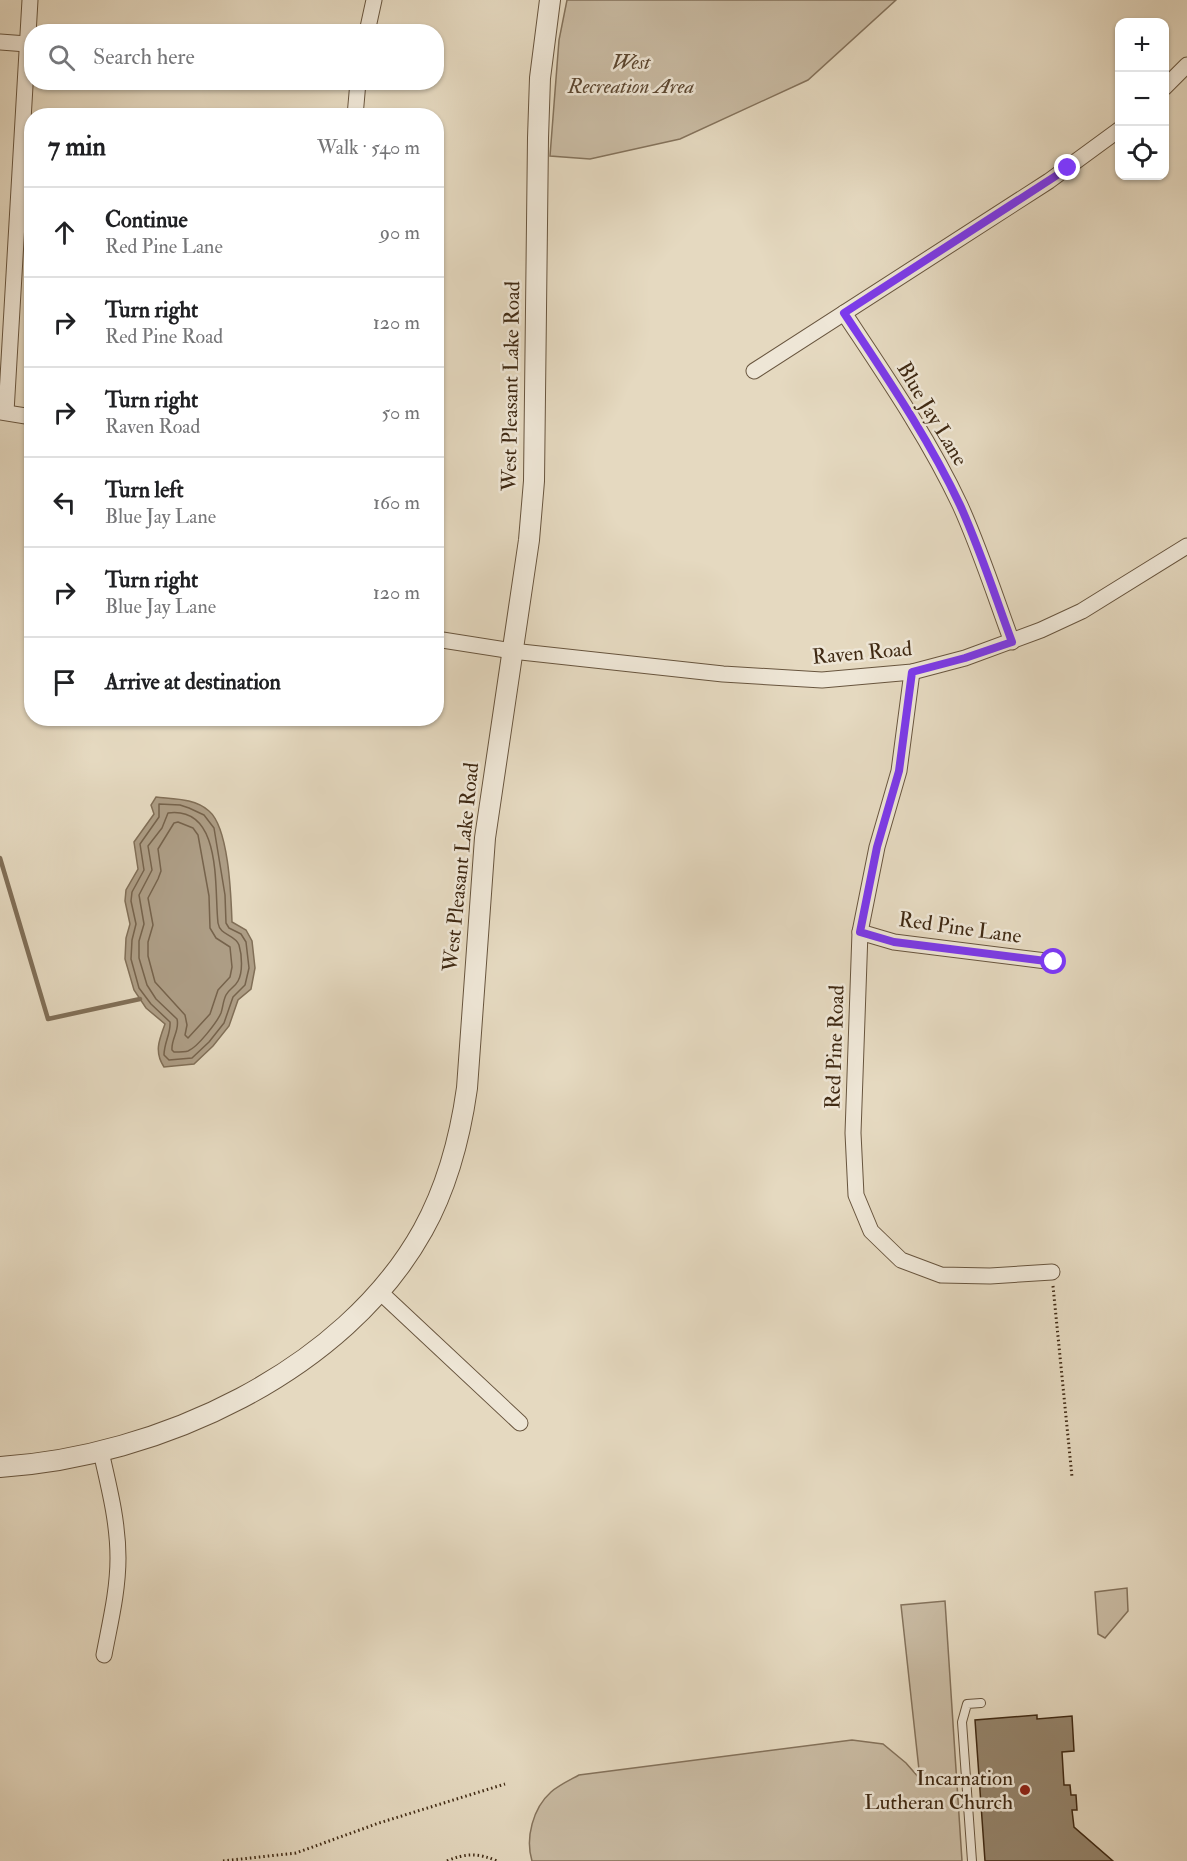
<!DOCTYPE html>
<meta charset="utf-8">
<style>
:root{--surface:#fff;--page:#f2f2f2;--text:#202124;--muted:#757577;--line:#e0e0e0}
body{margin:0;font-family:"IM FELL Double Pica",serif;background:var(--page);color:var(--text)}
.controls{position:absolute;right:18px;top:18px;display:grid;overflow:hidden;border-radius:12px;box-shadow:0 2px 4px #0004}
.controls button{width:54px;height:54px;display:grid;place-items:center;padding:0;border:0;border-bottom:2px solid var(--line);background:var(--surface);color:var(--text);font:30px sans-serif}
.stop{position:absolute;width:18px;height:18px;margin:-14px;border:4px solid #7c3aed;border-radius:50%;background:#fff}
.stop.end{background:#7c3aed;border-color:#fff;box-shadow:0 2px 6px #0008}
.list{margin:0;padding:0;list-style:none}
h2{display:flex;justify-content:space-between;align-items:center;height:78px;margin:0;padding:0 24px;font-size:26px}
h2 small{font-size:20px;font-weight:400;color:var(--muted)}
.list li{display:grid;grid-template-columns:39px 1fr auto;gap:18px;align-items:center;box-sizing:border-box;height:90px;padding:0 24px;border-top:2px solid var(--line)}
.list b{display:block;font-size:22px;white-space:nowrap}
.list p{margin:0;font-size:20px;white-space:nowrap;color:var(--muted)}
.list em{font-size:20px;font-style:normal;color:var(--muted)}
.icon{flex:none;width:33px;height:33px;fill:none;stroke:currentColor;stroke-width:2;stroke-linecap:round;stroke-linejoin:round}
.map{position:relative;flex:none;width:1187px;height:1861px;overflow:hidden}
.search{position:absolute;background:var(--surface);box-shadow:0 2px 4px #0004;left:24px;top:24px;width:420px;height:66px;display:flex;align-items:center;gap:15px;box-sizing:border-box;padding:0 21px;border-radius:24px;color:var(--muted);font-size:22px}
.panel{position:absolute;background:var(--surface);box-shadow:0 2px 4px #0004;left:24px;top:108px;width:420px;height:618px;border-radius:24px}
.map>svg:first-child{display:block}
.green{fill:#c9bba3;stroke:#84725b;stroke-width:1.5}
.water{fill:#ad9d85;stroke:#816f57;stroke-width:1.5}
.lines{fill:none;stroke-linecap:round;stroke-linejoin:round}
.shore{stroke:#76634c;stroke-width:1.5}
.stream{stroke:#816f57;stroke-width:4.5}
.building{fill:#95856d;stroke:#3f2913;stroke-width:1.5}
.service-casing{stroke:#68553e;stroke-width:10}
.minor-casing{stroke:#68553e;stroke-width:17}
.tertiary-casing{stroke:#68553e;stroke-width:22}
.path{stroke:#3f2913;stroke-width:3;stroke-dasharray:1.5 3;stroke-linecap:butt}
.service{stroke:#eee6d6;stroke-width:8}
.minor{stroke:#eee6d6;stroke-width:15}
.tertiary{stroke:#eee6d6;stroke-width:20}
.route{stroke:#7c3aed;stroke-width:8}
.poi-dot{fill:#8f2418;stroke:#eee6d6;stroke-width:2}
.labels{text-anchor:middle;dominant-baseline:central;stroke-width:5;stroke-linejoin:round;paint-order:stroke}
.park-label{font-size:21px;font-style:italic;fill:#5b4630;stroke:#eee6d6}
.street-label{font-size:21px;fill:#3f2913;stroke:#eee6d6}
.poi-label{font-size:21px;fill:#3f2913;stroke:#eee6d6;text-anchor:end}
</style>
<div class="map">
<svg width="1187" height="1861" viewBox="0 0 1187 1861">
<rect width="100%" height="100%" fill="#e5d9c0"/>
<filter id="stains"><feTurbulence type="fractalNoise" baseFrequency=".00333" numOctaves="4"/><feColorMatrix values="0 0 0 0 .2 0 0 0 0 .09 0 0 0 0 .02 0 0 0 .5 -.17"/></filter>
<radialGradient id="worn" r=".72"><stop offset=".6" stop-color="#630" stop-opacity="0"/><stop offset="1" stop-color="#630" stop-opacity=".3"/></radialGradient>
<g class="green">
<polygon points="567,0 896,0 808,80 680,139 590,159 550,156 559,40"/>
<polygon points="1127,1588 1128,1611 1105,1638 1098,1634 1095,1592"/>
<path d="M945,1601L962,1861H532C525,1838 533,1808 551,1792C559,1785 570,1780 579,1775L852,1740L883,1744L906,1763L920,1779L901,1605Z"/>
</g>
<path class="water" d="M156,797C173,799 195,798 209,811C229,828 231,896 232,922L246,930L252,941L255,968L251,989L238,1000L229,1026L213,1046L194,1064L164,1067C154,1052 159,1040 165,1024L146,1008L134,990L125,959L126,938L130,924L125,901L126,890L138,869L134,842L154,814L151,805Z"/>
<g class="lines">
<g class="shore">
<path d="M159,804L180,805L189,808L204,815L214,828L225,895L226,923L229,928L241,934L246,942L249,968L245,985L233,997L224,1023L209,1042L192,1058L169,1060L164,1055C164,1043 171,1033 170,1022L151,1004L139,988L131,959L132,940L136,924L131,901L132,892L144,870L140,844L159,817Z"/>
<path d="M168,813C223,806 214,888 218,923C220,936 235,934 239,945C242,955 243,972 238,981C235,987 229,989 226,995C223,1001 223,1007 221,1013C217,1022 198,1047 188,1051C185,1052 178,1052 174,1052L172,1050C171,1039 180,1030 177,1019L156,999L147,985L139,958V941L144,924L139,895L152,870L148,846L162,828Z"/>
<polygon points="178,822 193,828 198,835 209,896 210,928 216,938 230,947 232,967 230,977 218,990 210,1014 188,1038 185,1035 187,1025 185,1015 155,982 148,956 148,942 153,925 148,898 158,879 161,871 158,849 174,823"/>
</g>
<polyline class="stream" points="0,858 48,1019 140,999"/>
</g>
<polygon class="building" points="1037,1715 1037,1719 1072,1716 1074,1751 1062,1752 1064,1785 1070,1785 1071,1795 1076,1795 1077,1810 1072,1810 1074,1827 1113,1861 985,1861 975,1720"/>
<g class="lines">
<g class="service-casing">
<polyline id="service" points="972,1861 962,1722 967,1704 981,1703"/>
</g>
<g class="minor-casing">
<g id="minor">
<polyline points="367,32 374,0"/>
<polyline points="0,42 27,44"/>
<polyline points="1164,88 1187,65"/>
<polyline points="355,116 358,82"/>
<path d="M844,313C885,375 928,437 960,505C980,549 995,596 1012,642"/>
<polyline points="754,371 1049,181 1120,129"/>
<polyline points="0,412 32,417"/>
<polyline points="6,412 30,0"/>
<polyline points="436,639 512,651 723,674 822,680 912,672 965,658 1041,630 1082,611 1187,546"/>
<polyline points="912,672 899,771 877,847 860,932 853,1133 856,1195 871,1231 901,1260 941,1275 990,1276 1052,1272"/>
<polyline points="860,932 894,942 1054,962"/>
<polyline points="380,1292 520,1423"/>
<path d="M101,1452C109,1487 118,1522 118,1558C118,1591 110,1623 104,1655"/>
</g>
</g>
<g class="tertiary-casing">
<path id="tertiary" d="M0,1467C158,1457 344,1372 423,1230C448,1185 460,1138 467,1088L485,838L529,540L534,481L538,138L540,78L550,0"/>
</g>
<g class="path">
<polyline points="1053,1286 1072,1477"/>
<polyline points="223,1861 296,1853 379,1823 505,1784"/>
<path d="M447,1861C465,1853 479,1853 497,1861"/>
</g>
<use href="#service" class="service"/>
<use href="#minor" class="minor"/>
<use href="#tertiary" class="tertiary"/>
</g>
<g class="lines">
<path class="route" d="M1054,962L894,942L860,932L877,847L899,771L912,672L965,658L1012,642C995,596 980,549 960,505C928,437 885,375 844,313L1068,168"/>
</g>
<circle class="poi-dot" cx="1025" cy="1790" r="6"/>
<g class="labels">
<g class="park-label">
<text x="631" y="62">West<tspan x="631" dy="24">Recreation Area</tspan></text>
</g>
<g class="street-label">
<text transform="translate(511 386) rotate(-89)">West Pleasant Lake Road</text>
<text transform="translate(932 414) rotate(59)">Blue Jay Lane</text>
<text transform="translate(862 653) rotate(-5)">Raven Road</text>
<text transform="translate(461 867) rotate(-84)">West Pleasant Lake Road</text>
<text transform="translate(960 928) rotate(8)">Red Pine Lane</text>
<text transform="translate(835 1047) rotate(-88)">Red Pine Road</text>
</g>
<g class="poi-label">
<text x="1013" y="1778">Incarnation<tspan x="1013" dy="24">Lutheran Church</tspan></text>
</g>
</g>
<rect width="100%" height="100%" filter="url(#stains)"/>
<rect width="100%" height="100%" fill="url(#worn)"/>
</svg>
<div class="controls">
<button>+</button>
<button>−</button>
<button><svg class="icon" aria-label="locate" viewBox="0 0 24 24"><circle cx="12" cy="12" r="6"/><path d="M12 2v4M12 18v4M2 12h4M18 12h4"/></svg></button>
</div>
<div class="stop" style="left:1054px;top:962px"></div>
<div class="stop end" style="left:1068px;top:168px"></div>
<div class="search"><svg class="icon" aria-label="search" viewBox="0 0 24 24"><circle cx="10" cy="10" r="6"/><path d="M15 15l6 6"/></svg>Search here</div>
<section class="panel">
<h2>7 min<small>Walk · 540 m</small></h2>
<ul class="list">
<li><svg class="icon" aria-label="ahead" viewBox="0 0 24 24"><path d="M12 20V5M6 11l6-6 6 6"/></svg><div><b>Continue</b><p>Red Pine Lane</p></div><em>90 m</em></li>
<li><svg class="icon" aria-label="right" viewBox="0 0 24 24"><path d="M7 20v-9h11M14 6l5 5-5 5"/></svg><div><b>Turn right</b><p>Red Pine Road</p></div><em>120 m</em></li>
<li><svg class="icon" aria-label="right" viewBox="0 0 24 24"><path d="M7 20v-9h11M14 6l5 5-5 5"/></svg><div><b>Turn right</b><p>Raven Road</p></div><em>50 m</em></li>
<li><svg class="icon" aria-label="left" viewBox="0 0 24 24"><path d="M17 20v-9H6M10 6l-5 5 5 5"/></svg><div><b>Turn left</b><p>Blue Jay Lane</p></div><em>160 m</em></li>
<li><svg class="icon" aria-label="right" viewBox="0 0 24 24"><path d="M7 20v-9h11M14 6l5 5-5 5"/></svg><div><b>Turn right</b><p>Blue Jay Lane</p></div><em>120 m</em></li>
<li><svg class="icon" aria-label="arrive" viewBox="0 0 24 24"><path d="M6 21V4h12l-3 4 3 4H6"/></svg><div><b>Arrive at destination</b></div></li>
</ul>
</section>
</div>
